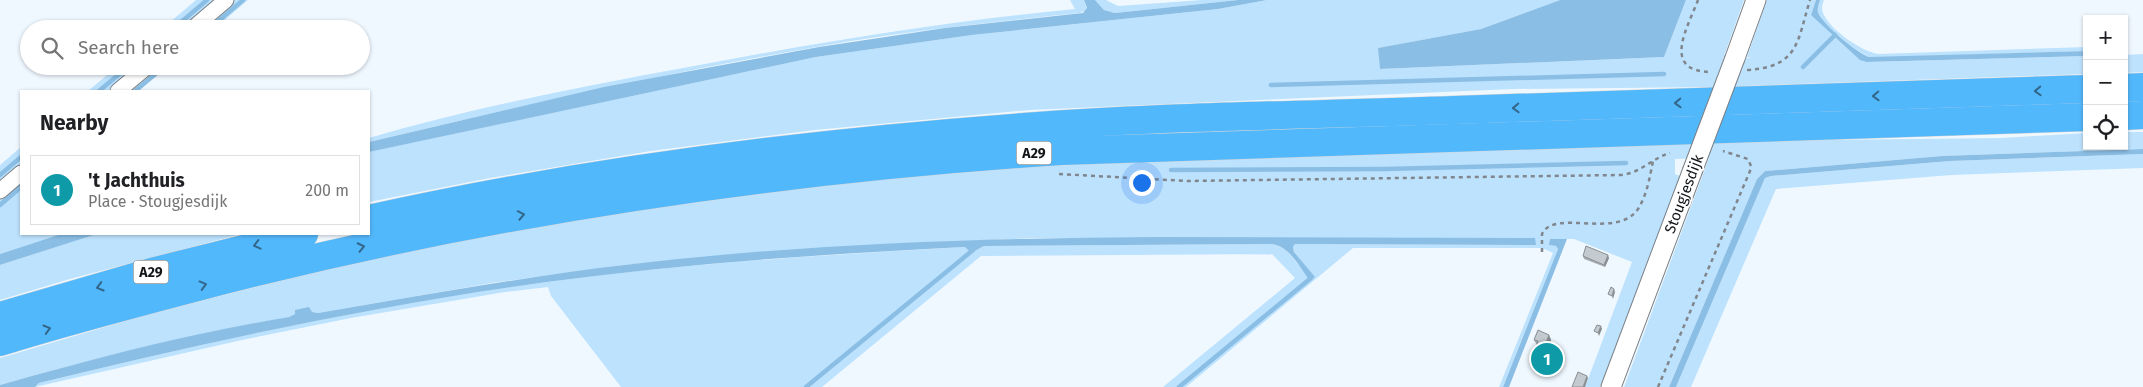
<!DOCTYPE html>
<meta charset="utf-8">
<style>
:root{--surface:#fff;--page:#f2f2f2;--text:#202124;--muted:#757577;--line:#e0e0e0;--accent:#0b8043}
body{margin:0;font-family:"Fira Sans",sans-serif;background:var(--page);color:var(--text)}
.controls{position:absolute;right:15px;top:15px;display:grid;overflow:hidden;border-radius:0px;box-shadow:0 1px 4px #0004}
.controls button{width:45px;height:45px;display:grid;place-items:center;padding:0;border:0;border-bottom:1px solid var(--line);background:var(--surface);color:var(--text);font:25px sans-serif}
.you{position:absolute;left:1141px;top:182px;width:18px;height:18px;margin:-12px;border:4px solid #fff;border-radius:50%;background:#1a73e8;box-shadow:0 0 0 8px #1a73e833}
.badge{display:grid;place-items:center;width:32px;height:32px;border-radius:50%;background:var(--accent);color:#fff;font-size:16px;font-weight:700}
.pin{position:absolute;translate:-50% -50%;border:2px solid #fff;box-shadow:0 1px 5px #0006}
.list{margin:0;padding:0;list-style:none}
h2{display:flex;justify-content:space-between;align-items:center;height:65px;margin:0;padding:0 20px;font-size:21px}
h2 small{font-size:16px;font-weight:400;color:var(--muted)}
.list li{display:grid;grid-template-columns:32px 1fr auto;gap:15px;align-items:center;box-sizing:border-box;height:70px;margin:0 10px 10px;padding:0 10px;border:1px solid var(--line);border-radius:0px}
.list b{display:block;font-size:19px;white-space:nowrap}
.list p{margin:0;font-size:16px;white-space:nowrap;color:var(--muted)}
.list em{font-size:16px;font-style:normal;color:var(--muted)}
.icon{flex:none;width:28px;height:28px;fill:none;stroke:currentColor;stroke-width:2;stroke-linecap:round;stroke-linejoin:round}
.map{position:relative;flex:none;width:2143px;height:387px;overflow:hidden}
.search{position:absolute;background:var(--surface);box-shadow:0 1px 4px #0004;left:20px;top:20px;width:350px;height:55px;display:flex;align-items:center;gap:12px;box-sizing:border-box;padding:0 18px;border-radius:28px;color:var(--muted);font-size:19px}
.panel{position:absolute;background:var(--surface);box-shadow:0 1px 4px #0004;left:20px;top:90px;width:350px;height:145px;border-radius:0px}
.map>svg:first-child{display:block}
.green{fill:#bde2fe}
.water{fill:#8bbee4}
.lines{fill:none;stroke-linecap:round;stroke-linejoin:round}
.stream{stroke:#8bbee4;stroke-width:4.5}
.minor-casing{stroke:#798086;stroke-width:17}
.tertiary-casing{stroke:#798086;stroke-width:21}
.motorway-casing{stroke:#d5d5d6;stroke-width:29}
.path{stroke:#80868b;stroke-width:2.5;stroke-dasharray:4 4;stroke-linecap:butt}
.minor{stroke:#fff;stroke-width:15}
.tertiary{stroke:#fff;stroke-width:19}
.motorway{stroke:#52b8fc;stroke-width:28}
.tertiary-bridge-casing{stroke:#798086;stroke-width:21;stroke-linecap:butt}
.tertiary-bridge{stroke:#fff;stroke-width:19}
.wall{fill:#a8afb4}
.shaded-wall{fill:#888e92}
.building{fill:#c3cbd1;stroke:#888e92}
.oneway{stroke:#32678a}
.labels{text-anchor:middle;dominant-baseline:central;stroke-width:4;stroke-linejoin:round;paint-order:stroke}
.shield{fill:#fff;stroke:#5a5c5e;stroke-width:1}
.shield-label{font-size:14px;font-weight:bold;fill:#131619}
.street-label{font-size:15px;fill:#131619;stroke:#fff}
</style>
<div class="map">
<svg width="2143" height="387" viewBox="0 0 2143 387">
<rect width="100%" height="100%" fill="#f0f8ff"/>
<g class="green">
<polygon points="196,0 222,0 188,29 162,29"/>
<polygon points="232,0 248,0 214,29 198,29"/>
<path d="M1070,0H1084L1087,10L1080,13C1003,21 927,29 851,41C689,68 529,104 369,142V138C475,107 585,86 694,66C820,42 947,21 1075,9Z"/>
<polygon points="1095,0 1106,0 1118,6 1202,0 1238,0 1115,13 1104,10"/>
<polygon points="1267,0 1560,0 1481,29 1379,48 1380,69 1664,57 1686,0 1744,0 1723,59 1752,58 1747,57 1767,0 1816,0 1811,15 1870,62 2087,56 2087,74 1712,87 1513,89 1030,110 815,130 651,151 490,178 369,202 369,152 396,146 816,57 972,35 1218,9"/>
<path d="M1820,0H1824C1822,5 1821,10 1824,15C1832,31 1861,51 1878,54L2087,47V51L1872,58C1860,55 1820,23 1818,12C1817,8 1819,4 1820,0Z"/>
<polygon points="2143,54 2143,72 2124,73 2124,55"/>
<polygon points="118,66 144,66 114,91 88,91"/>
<path d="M2124,132H2143V149L1942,156L1765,171L1757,179L1669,387H1624L1709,158L1675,159V174L1680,176L1600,387H1585L1632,262L1574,239H1550V245L1556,246L1558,249L1503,387H1499L1553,253L1542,248H1353L1186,387H1163L1295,278L1272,254L981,256L822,387H621L551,296L548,287L505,292L351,318L242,340L35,387L39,383C207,342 376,304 547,282C686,263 826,255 965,247L971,253L984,246L1271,244C1288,245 1299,267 1309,279L1314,277L1294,252L1293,247L1295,244L1535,245V239L1031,238L825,248L624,265L498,282L318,313L295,310V314L289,317C192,334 95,358 0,385V358L149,314L260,286L350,264L474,238L600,215L842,183L1028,167L1149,161L1821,140L2001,138L2087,133V146H2124Z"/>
<polygon points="21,147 21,169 0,187 0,165"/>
<polygon points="2143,154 2143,168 1952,175 1776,189 1691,387 1676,387 1765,178 1771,176 1950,161"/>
<polygon points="21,178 21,234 61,234 0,254 0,196"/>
<polygon points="97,234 241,234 70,279 0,300 0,265"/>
</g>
<g class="water">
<polygon points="1084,0 1095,0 1104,10 1115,13 1238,0 1267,0 1218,9 972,35 816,57 369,152 369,142 604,87 819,47 945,28 1083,13 1087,8"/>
<polygon points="1560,0 1686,0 1664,57 1380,69 1378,48 1481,29"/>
<path d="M1816,0H1820C1819,4 1817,8 1818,12C1820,22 1858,54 1869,57L2087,51V56L1867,62L1860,60L1811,15Z"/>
<polygon points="2143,149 2143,154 1950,161 1771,176 1765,178 1676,387 1669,387 1757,179 1765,171 1942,156"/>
<polygon points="61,234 97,234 0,265 0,254"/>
<path d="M1158,237L1535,238L1536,245L1295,244L1293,247L1294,252L1315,277L1310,281C1300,268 1289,245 1271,244L984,246L971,253L965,247C826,254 686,263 547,282C376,305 207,342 39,383L35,387H0V385C95,358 192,333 289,317L295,314V310L309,307L312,312L318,313C420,296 522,277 624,265C801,244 980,238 1158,237Z"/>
<polygon points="1550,239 1567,239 1509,387 1503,387 1558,249 1556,246 1549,245"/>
</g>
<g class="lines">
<g class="stream">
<polyline points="173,29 207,0"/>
<polyline points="209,29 243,0"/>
<polyline points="1803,67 1835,35"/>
<polyline points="1271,85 1664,74"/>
<polyline points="99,91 129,66"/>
<polyline points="135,91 165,66"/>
<polyline points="1171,170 1385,169 1626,163"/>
<polyline points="0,175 21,157"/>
<polyline points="0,205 21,187"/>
<polyline points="806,387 973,250"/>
<polyline points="1179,387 1311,278 1310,276"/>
</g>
<g class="minor-casing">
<g id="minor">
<polyline points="192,29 226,0"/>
<polyline points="118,91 148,66"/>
<polyline points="0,191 21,173"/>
</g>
</g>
<g class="tertiary-casing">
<g id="tertiary">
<polyline points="1735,58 1756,0"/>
<polyline points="1611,387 1692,172"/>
</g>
</g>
<g class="motorway-casing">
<g id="motorway">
<polyline points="2124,88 2143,87"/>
<polyline points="2124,116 2143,115"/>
<path d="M369,219C589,170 813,142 1038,126C1176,116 1316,115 1454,110C1665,103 1876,96 2087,89"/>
<polyline points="0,316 155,271 304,234"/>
<path d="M0,342C64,322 129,305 194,288C478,213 769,170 1062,151L2087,117"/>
</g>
</g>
<g class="path">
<path d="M1698,0C1688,27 1660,72 1712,72"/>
<path d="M1747,70C1799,67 1797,42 1810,0"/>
<path d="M1059,174L1187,181L1620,175C1640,174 1652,158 1670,153"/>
<path d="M1542,252V234C1554,208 1617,240 1638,209C1647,195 1650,176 1653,161"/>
<polyline points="1658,387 1750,171 1751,166 1748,159 1723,151"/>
</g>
<use href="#minor" class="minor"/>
<use href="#tertiary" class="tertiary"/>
<use href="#motorway" class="motorway"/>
<g class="tertiary-bridge-casing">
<polyline id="tertiary-bridge" points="1692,172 1735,58"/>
</g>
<use href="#tertiary-bridge" class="tertiary-bridge"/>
</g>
<g class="wall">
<polygon points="1583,256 1609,258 1605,267 1584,259"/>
<polygon points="1549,335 1551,340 1550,345 1561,354 1557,370 1553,372 1550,377 1532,369 1530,364 1537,345 1534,340"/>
</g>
<g class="shaded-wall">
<polygon points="1608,255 1609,258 1605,267 1604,265"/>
<polygon points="1614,289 1615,292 1613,299 1612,296"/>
<polygon points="1601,326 1602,329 1599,336 1598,333"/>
<polygon points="1549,335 1551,340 1548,349 1546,343"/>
<polygon points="1559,349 1561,354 1557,370 1555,364"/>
<polygon points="1551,366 1553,372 1550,377 1548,372"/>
<polygon points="1587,376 1588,378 1585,387 1583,387"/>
</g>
<g class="building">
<polygon points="1586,246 1608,255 1604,265 1583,256"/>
<polygon points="1611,287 1614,289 1612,296 1608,294"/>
<polygon points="1597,325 1601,326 1598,333 1594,331"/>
<polygon points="1538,330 1549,335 1546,343 1559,349 1555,364 1551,366 1548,372 1530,364 1538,341 1534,340"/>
<polygon points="1578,372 1587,376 1583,387 1572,387"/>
</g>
<defs><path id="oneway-chevron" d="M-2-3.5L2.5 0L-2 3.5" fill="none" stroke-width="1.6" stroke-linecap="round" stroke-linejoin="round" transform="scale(1.25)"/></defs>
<g class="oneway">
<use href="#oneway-chevron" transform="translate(2038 91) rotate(178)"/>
<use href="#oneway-chevron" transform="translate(1876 96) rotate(178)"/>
<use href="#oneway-chevron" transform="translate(1678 103) rotate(178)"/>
<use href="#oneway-chevron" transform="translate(1516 108) rotate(178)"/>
<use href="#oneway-chevron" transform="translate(521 215) rotate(-11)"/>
<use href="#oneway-chevron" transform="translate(257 245) rotate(166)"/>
<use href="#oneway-chevron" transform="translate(361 247) rotate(-12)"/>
<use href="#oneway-chevron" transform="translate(203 285) rotate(-15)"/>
<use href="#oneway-chevron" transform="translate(100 287) rotate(164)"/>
<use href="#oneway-chevron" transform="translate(47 329) rotate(-16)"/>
</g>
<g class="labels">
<g class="shield">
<rect x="1016.5" y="141.5" width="35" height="23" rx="4"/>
<rect x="133.5" y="260.5" width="35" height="23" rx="4"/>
</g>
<g class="shield-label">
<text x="1034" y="153">A29</text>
<text x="151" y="272">A29</text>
</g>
<g class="street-label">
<text transform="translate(1684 194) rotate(-69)">Stougjesdijk</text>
</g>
</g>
</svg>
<div class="controls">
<button>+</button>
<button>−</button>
<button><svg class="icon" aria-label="locate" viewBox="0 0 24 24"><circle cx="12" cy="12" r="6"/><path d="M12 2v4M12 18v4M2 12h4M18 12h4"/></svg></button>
</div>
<div class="you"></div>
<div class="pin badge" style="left:1547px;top:359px;background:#0f9aa8">1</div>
<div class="search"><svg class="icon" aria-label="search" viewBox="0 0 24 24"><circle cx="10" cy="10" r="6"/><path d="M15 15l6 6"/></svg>Search here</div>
<section class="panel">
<h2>Nearby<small></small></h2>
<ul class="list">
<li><span class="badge" style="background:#0f9aa8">1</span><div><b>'t Jachthuis</b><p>Place · Stougjesdijk</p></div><em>200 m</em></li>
</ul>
</section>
</div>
